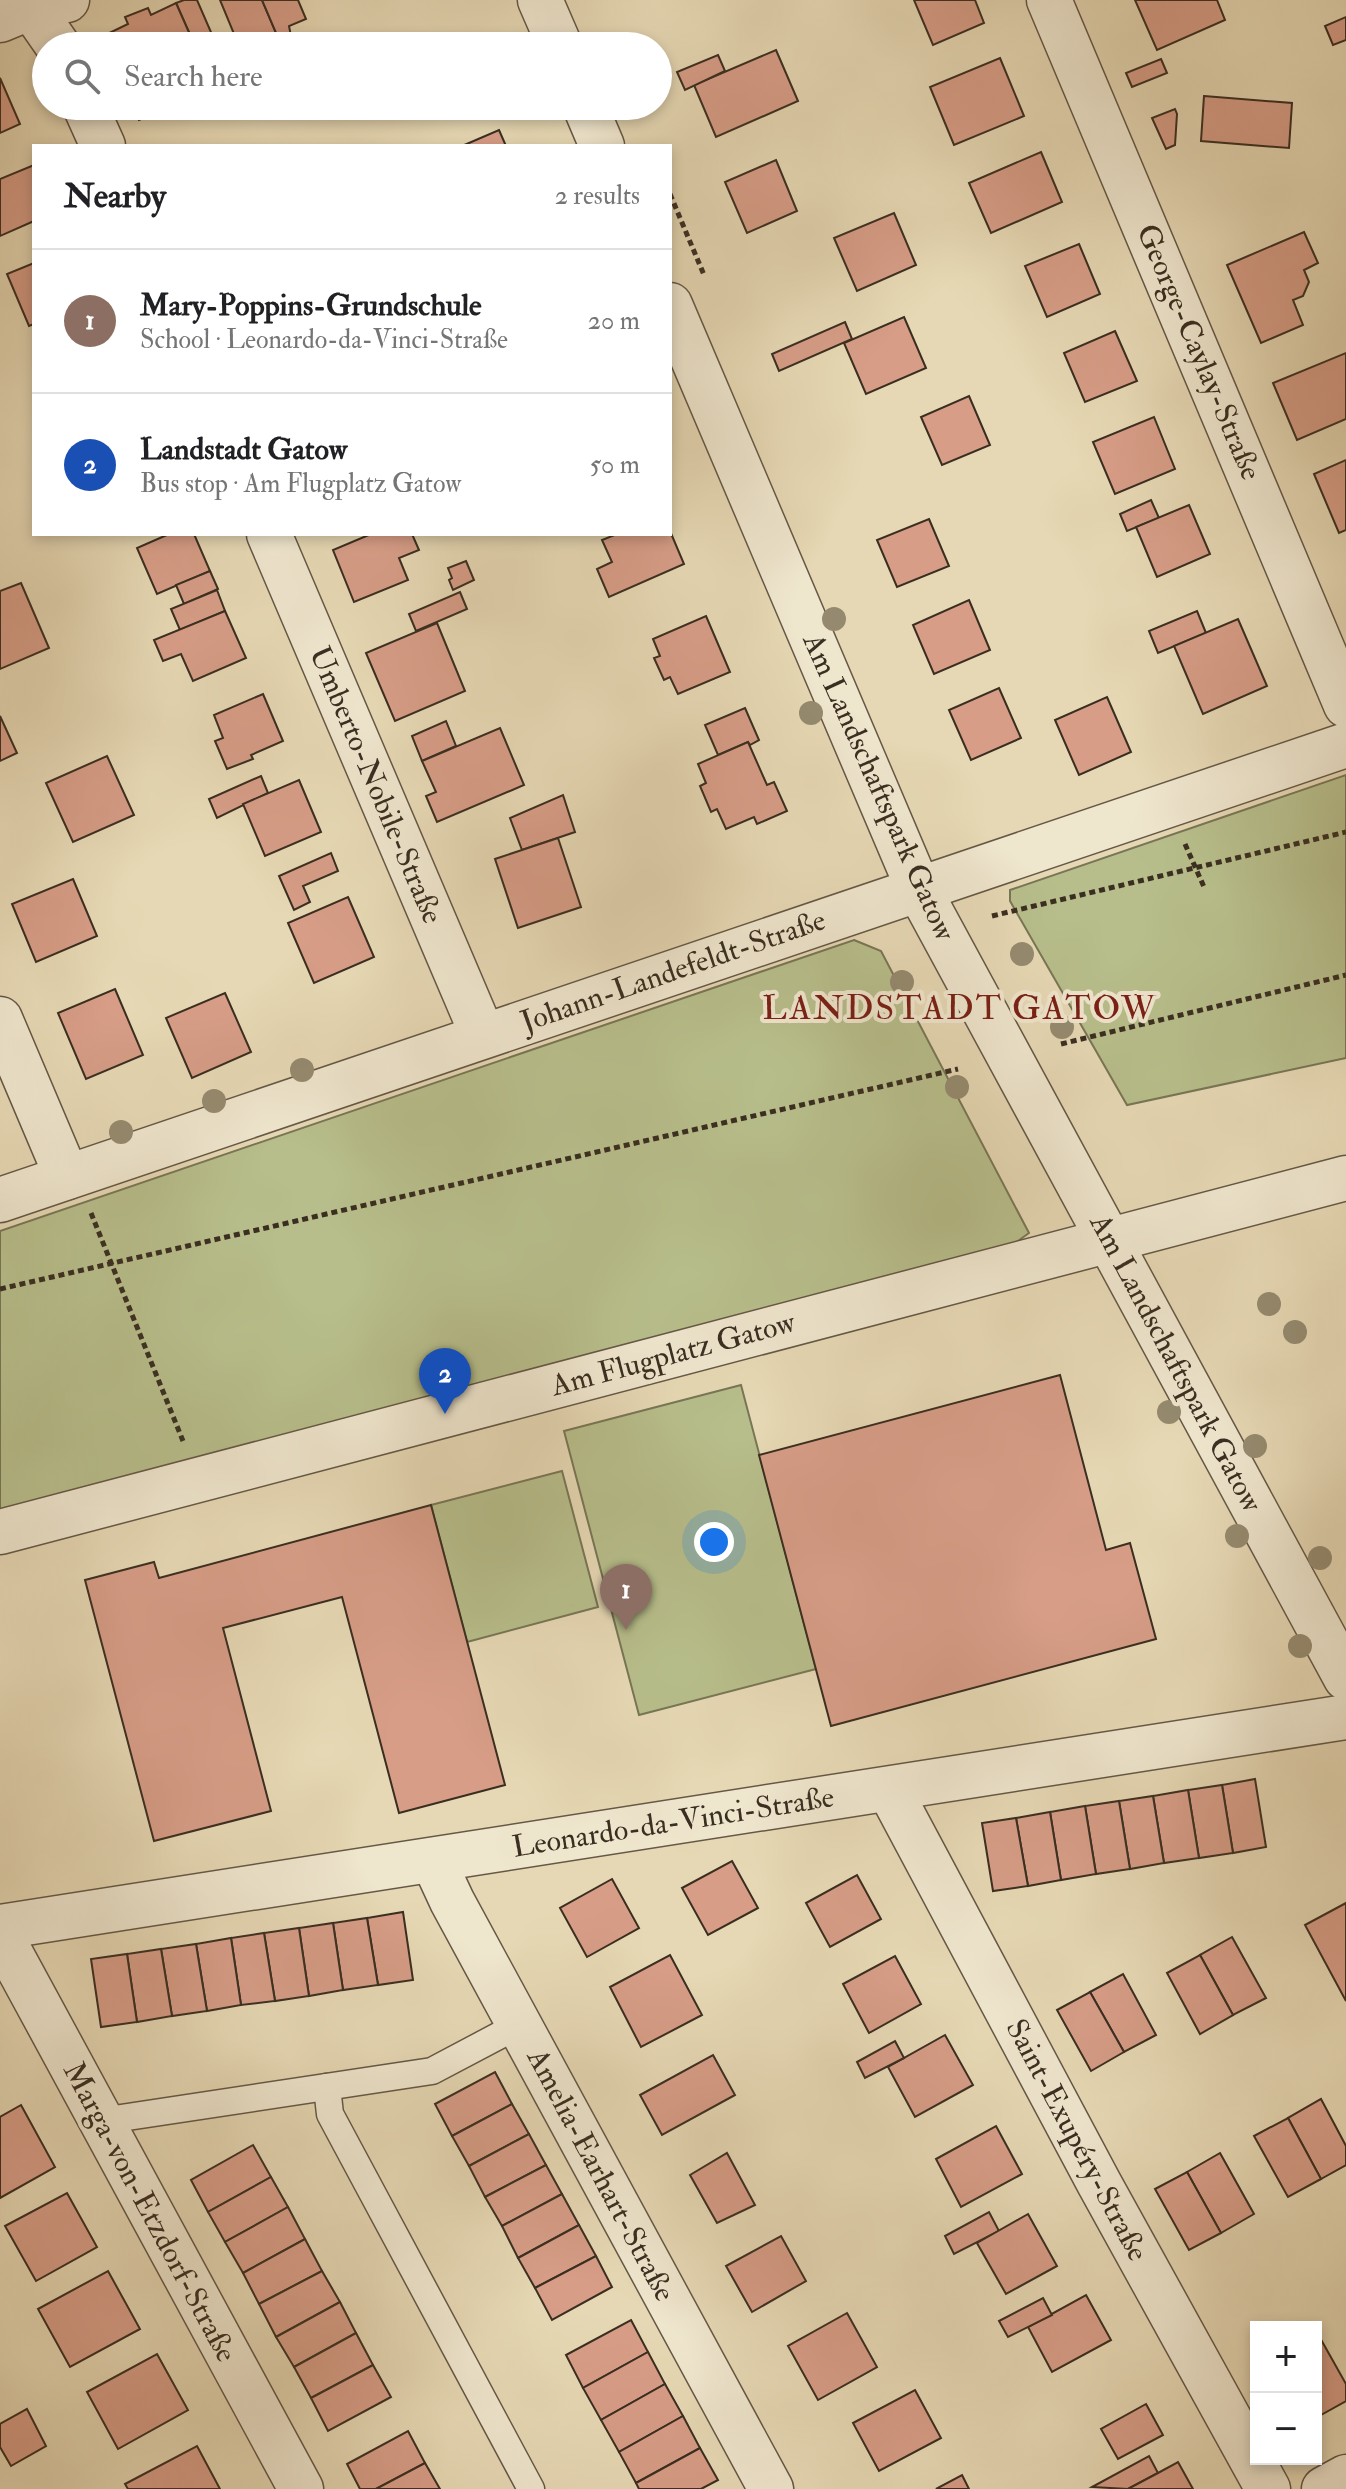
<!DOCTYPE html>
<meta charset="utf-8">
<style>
:root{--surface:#fff;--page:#f2f2f2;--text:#202124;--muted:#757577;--line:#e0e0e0;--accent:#db2777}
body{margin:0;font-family:"IM FELL Double Pica",serif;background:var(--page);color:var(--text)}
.controls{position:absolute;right:24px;bottom:24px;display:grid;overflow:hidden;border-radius:0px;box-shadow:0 4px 12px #0003}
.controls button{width:72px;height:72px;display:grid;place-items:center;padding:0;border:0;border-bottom:2px solid var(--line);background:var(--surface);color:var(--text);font:40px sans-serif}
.you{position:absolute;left:714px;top:1542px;width:28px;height:28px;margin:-20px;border:6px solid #fff;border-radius:50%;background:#1a73e8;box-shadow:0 0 0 12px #1a73e833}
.badge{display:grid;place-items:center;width:52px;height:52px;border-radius:50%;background:var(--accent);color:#fff;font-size:26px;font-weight:700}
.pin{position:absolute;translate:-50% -66px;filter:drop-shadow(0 2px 4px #0008)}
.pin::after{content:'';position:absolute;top:42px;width:28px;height:24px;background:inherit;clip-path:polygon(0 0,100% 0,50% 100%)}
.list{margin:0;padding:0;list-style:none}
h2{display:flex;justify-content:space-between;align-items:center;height:104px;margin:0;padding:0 32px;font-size:34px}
h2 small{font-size:26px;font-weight:400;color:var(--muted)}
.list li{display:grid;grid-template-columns:52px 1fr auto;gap:24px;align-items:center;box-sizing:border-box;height:144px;padding:0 32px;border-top:2px solid var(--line)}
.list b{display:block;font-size:30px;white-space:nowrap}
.list p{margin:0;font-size:26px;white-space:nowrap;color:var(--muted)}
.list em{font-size:26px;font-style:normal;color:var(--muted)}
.icon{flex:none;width:44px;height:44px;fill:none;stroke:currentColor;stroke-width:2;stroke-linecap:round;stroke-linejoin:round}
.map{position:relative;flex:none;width:1346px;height:2489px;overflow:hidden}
.search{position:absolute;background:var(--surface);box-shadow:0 4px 12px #0003;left:32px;top:32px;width:640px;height:88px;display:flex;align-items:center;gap:20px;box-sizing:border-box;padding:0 28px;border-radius:44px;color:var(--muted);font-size:30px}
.panel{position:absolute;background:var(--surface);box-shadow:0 4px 12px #0003;left:32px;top:144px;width:640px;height:392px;border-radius:0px}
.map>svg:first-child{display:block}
.green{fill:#b7be8b;stroke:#787656;stroke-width:2}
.building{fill:#d79d87;stroke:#3a2e21;stroke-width:2}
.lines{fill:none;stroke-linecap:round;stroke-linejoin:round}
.service-casing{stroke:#655846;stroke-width:29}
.minor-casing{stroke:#655846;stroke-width:47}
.path{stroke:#3a2e21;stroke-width:5;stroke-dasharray:6 4;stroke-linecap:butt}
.service{stroke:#efe6ce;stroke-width:26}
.minor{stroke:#efe6ce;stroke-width:44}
.tree{fill:#958a6f}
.labels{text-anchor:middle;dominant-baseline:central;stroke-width:8;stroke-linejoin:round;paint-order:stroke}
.street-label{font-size:30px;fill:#3a2e21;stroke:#efe6ce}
.quarter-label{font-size:34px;letter-spacing:2px;fill:#7a1f14;stroke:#efe6ce}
</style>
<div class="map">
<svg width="1346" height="2489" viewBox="0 0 1346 2489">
<rect width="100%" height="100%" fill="#e6d8b4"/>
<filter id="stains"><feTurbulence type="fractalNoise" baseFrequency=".0025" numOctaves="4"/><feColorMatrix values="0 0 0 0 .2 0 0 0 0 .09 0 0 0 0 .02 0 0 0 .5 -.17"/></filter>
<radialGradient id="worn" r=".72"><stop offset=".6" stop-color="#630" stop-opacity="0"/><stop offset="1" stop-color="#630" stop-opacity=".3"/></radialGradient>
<g class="green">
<polygon points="1346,775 1346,1058 1127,1105 1010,901 1010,890"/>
<polygon points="854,940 881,951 1029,1233 1011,1246 0,1515 0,1231"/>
<polygon points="741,1385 816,1669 639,1715 564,1431"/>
<polygon points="562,1471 598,1607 467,1642 431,1505"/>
</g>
<g class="building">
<polygon points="184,0 197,0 217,46 195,46 176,3"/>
<polygon points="220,0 262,0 279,40 268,45 264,35 239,46"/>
<polygon points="262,0 298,0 306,19 289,26 291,36 279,40"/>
<polygon points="914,0 975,0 984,23 933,45"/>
<polygon points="1135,0 1217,0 1225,20 1157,50"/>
<polygon points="176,3 195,46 107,46 103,36 128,24 125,17 148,8 151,15"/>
<polygon points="1346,17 1346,40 1333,45 1325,26"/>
<polygon points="776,50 798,101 716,137 694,85"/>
<polygon points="718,55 725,71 685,90 677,72"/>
<polygon points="1000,58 1024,116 954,145 930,87"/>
<polygon points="1161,59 1167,73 1132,87 1126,73"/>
<polygon points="0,78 20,124 0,133"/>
<polygon points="1204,96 1292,103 1289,148 1201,141"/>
<polygon points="133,106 172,106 139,120"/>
<polygon points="1175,109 1177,114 1175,145 1166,149 1152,118"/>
<polygon points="499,130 506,146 462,146"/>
<polygon points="1041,152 1062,202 991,233 969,183"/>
<polygon points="776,160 797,211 747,233 725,182"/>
<polygon points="34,165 34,221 0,236 0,179"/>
<polygon points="894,213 916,265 857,291 834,238"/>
<polygon points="1304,232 1318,263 1304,270 1309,282 1303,296 1293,300 1303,325 1261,343 1227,265"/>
<polygon points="1079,244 1100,294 1047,317 1025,266"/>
<polygon points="34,263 34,324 29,326 7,274"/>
<polygon points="904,317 926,368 866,394 844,343"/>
<polygon points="845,322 852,339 779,371 772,354"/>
<polygon points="1115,331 1137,381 1085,402 1064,353"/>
<polygon points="1346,353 1346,419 1297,440 1273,383"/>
<polygon points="969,396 990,445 942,465 921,417"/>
<polygon points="1154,417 1175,469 1115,494 1093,442"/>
<polygon points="1346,460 1346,530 1339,533 1314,474"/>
<polygon points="1151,500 1159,518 1127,531 1120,514"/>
<polygon points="1189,505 1210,554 1157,577 1136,527"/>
<polygon points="929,519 949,566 897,587 877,540"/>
<polygon points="670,531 684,564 609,597 597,569 612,562 602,540 617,534 670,534"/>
<polygon points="169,534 194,534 210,571 157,594 137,548"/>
<polygon points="371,534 412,534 419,550 399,558 408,580 354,602 333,550"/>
<polygon points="466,561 474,580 453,590 449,580 452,578 448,568"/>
<polygon points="210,571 218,589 184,604 176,585"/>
<polygon points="21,583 49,648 0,669 0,591"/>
<polygon points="217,590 225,611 180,630 171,609"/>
<polygon points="460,592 467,609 416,631 409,614"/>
<polygon points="969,600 990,650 934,674 913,625"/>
<polygon points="225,611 246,658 193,681 181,654 163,661 154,640"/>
<polygon points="1197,611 1206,633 1158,653 1149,631"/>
<polygon points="706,616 730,672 678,694 670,677 664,680 654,658 660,656 653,639"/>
<polygon points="1238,619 1267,686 1203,714 1174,646"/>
<polygon points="437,623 465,691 395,721 366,653"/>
<polygon points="999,688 1021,738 971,760 949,710"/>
<polygon points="263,694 283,741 251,755 253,759 227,769 215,741 223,738 214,715"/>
<polygon points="1107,697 1131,752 1079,775 1055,720"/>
<polygon points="745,708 759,740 750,745 748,742 718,755 705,725"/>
<polygon points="0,716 17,753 0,761"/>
<polygon points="446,721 456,746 422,761 412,736"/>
<polygon points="500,728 524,785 437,822 426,796 436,792 422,761"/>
<polygon points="748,742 767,785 774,782 787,811 757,824 754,817 726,829 717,809 711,812 700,786 706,783 698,764"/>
<polygon points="107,756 134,815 73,842 46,783"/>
<polygon points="261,776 268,793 217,818 209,799"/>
<polygon points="299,780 321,832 265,856 243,804"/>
<polygon points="563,795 575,832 522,850 510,818"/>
<polygon points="558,838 581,907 518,928 495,859"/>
<polygon points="331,853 338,871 303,886 310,902 294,910 279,876"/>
<polygon points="73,879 97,936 36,962 12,904"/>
<polygon points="348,897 374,957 314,983 288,923"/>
<polygon points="115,989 143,1055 86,1079 58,1013"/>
<polygon points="225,993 251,1052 192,1078 166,1018"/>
<polygon points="1060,1375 1106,1550 1130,1543 1156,1639 831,1726 759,1455"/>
<polygon points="431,1505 505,1785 399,1813 342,1597 223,1628 271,1811 154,1841 85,1580 154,1562 159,1578"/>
<polygon points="1255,1779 1266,1847 1233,1853 1222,1785"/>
<polygon points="1222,1785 1233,1853 1199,1858 1188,1790"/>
<polygon points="1188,1790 1199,1858 1164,1863 1153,1796"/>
<polygon points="1153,1796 1164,1863 1130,1869 1119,1801"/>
<polygon points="1119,1801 1130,1869 1096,1874 1085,1806"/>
<polygon points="1085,1806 1096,1874 1061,1880 1050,1812"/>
<polygon points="1050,1812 1061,1880 1028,1886 1016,1818"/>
<polygon points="1016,1818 1028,1886 993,1891 982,1823"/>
<polygon points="732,1861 758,1908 708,1935 682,1888"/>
<polygon points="857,1875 881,1919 830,1947 806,1903"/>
<polygon points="612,1879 639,1928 587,1957 560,1908"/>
<polygon points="1346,1903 1346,2001 1305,1925"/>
<polygon points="403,1912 413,1980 378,1985 367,1918"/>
<polygon points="367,1918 378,1985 343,1990 333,1923"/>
<polygon points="333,1923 343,1990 309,1996 299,1928"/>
<polygon points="299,1928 309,1996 275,2001 264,1933"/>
<polygon points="264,1933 275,2001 241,2005 231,1938"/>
<polygon points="1232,1937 1266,1998 1233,2015 1200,1955"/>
<polygon points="231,1938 241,2005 207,2011 196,1944"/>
<polygon points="196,1944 207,2011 172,2016 161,1949"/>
<polygon points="161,1949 172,2016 137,2022 127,1954"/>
<polygon points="127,1954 137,2022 101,2027 91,1959"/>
<polygon points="670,1955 702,2015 641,2047 610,1987"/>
<polygon points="1200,1955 1233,2015 1200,2034 1167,1973"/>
<polygon points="895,1956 921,2004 869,2033 843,1984"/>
<polygon points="1123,1974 1156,2035 1124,2052 1090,1992"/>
<polygon points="1090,1992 1124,2052 1091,2071 1057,2010"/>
<polygon points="945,2035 973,2085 915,2117 888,2067"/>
<polygon points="895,2041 904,2058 865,2078 857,2062"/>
<polygon points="713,2055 735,2095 662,2135 640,2095"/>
<polygon points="495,2072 512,2104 452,2136 435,2104"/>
<polygon points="1321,2099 1346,2146 1346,2165 1321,2179 1288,2118"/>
<polygon points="512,2104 529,2134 469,2166 452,2136"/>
<polygon points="21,2105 55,2167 0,2198 0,2117"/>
<polygon points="1288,2118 1321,2179 1288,2197 1254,2136"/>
<polygon points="996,2126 1022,2174 961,2207 936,2159"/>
<polygon points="529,2134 546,2165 485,2197 469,2166"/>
<polygon points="253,2145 271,2177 208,2212 191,2180"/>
<polygon points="727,2153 755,2205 717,2223 690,2175"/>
<polygon points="1220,2153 1254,2214 1221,2233 1187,2172"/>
<polygon points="546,2165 562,2194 502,2226 485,2197"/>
<polygon points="1187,2172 1221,2233 1189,2250 1155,2189"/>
<polygon points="271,2177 288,2207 225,2242 208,2212"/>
<polygon points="67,2193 97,2247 36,2281 5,2226"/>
<polygon points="562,2194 579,2225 518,2258 502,2226"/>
<polygon points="288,2207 305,2239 243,2273 225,2242"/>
<polygon points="989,2212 999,2231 954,2254 945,2236"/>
<polygon points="1028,2214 1057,2266 1006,2294 977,2243"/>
<polygon points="579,2225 596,2256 535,2288 518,2258"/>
<polygon points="781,2236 806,2281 752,2312 726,2266"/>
<polygon points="305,2239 322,2271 259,2304 243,2273"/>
<polygon points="596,2256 612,2287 552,2320 535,2288"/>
<polygon points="108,2271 140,2329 70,2367 38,2309"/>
<polygon points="322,2271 340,2302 276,2337 259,2304"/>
<polygon points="1086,2295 1111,2340 1052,2372 1028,2327"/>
<polygon points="1043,2298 1052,2315 1008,2337 999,2321"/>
<polygon points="340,2302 356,2333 294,2367 276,2337"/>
<polygon points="847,2313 877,2367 818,2400 788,2346"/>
<polygon points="631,2320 648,2352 583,2388 566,2355"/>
<polygon points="356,2333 373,2365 311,2398 294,2367"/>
<polygon points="1319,2336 1346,2384 1346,2401 1321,2415 1316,2406 1316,2338"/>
<polygon points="648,2352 665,2384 601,2420 583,2388"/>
<polygon points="157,2354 188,2410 118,2449 87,2392"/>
<polygon points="373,2365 391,2397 328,2431 311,2398"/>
<polygon points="665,2384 683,2416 619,2452 601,2420"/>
<polygon points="915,2390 941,2438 879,2471 853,2423"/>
<polygon points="1146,2404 1163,2435 1118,2459 1101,2429"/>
<polygon points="27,2409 46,2446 11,2466 0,2447 0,2424"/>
<polygon points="683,2416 700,2448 636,2483 619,2452"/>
<polygon points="408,2431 425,2463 376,2489 360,2489 347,2464"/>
<polygon points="197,2446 220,2489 128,2489 125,2484"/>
<polygon points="700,2448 718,2480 701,2489 639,2489 636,2483"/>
<polygon points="1149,2456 1158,2473 1128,2489 1092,2487"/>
<polygon points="1178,2462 1193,2489 1128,2489 1158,2473"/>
<polygon points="425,2463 440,2489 376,2489"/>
<polygon points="962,2475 969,2489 936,2489"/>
</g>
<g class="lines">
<g class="service-casing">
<g id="service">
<polyline points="327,2087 330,2114 531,2489"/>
<polyline points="101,2121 432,2071 519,2025"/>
</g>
</g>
<g class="minor-casing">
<g id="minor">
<polyline points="26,0 58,46"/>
<polyline points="540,0 560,46"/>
<polyline points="1049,0 1346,705"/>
<polyline points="0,20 29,8 67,0"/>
<polyline points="85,106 103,146"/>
<polyline points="585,106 602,146"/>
<polyline points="670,305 918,888 1346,1678"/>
<polyline points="269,534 483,1036"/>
<polyline points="0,1019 67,1177"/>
<polyline points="0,1200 1346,745"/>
<polyline points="0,1532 1346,1178"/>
<polyline points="889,1789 1099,2183 1268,2489"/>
<polyline points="433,1860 452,1901 771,2489"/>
<polyline points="0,1927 1346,1717"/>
<polyline points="0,1934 301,2489"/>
<polyline points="1324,2489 1346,2477"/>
</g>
</g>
<g class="path">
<polyline points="670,194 704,275"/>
<polyline points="1185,844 1204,887"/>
<polyline points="992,916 1346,832"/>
<polyline points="1061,1044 1346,975"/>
<polyline points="91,1213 183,1441"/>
<polyline points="0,1289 958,1069"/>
</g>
<use href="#service" class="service"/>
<use href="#minor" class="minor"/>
</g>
<g class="tree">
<circle cx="834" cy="619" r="12"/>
<circle cx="811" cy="713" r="12"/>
<circle cx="1022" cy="954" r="12"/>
<circle cx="902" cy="982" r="12"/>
<circle cx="1062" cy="1027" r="12"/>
<circle cx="302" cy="1070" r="12"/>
<circle cx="957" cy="1087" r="12"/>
<circle cx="214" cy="1101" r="12"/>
<circle cx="121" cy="1132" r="12"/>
<circle cx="1269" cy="1304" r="12"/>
<circle cx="1295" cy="1332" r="12"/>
<circle cx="1169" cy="1412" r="12"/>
<circle cx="1255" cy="1446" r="12"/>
<circle cx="1237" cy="1536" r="12"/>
<circle cx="1320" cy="1558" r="12"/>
<circle cx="1300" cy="1646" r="12"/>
</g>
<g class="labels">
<g class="street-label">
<text transform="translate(1199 352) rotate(67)">George-Caylay-Straße</text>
<text transform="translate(376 785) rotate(67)">Umberto-Nobile-Straße</text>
<text transform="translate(879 787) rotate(66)">Am Landschaftspark Gatow</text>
<text transform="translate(673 971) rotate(-19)">Johann-Landefeldt-Straße</text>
<text transform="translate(673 1354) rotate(-15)">Am Flugplatz Gatow</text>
<text transform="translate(1176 1363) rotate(62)">Am Landschaftspark Gatow</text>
<text transform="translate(673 1822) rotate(-9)">Leonardo-da-Vinci-Straße</text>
<text transform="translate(1077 2140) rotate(62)">Saint-Exupéry-Straße</text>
<text transform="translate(601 2175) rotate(62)">Amelia-Earhart-Straße</text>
<text transform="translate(150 2212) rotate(62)">Marga-von-Etzdorf-Straße</text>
</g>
<g class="quarter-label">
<text x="960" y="1008">LANDSTADT GATOW</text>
</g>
</g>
<rect width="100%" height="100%" filter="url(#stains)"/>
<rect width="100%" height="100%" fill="url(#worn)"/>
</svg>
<div class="controls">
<button>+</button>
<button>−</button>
</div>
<div class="you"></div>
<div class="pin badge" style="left:626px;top:1630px;background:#8d6e63">1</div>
<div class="pin badge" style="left:445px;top:1414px;background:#1a4fb4">2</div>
<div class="search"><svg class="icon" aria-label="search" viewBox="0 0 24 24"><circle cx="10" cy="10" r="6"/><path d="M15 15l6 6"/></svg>Search here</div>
<section class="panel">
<h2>Nearby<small>2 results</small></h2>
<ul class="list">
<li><span class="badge" style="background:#8d6e63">1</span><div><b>Mary-Poppins-Grundschule</b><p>School · Leonardo-da-Vinci-Straße</p></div><em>20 m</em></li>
<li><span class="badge" style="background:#1a4fb4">2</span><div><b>Landstadt Gatow</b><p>Bus stop · Am Flugplatz Gatow</p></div><em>50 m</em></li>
</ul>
</section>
</div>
